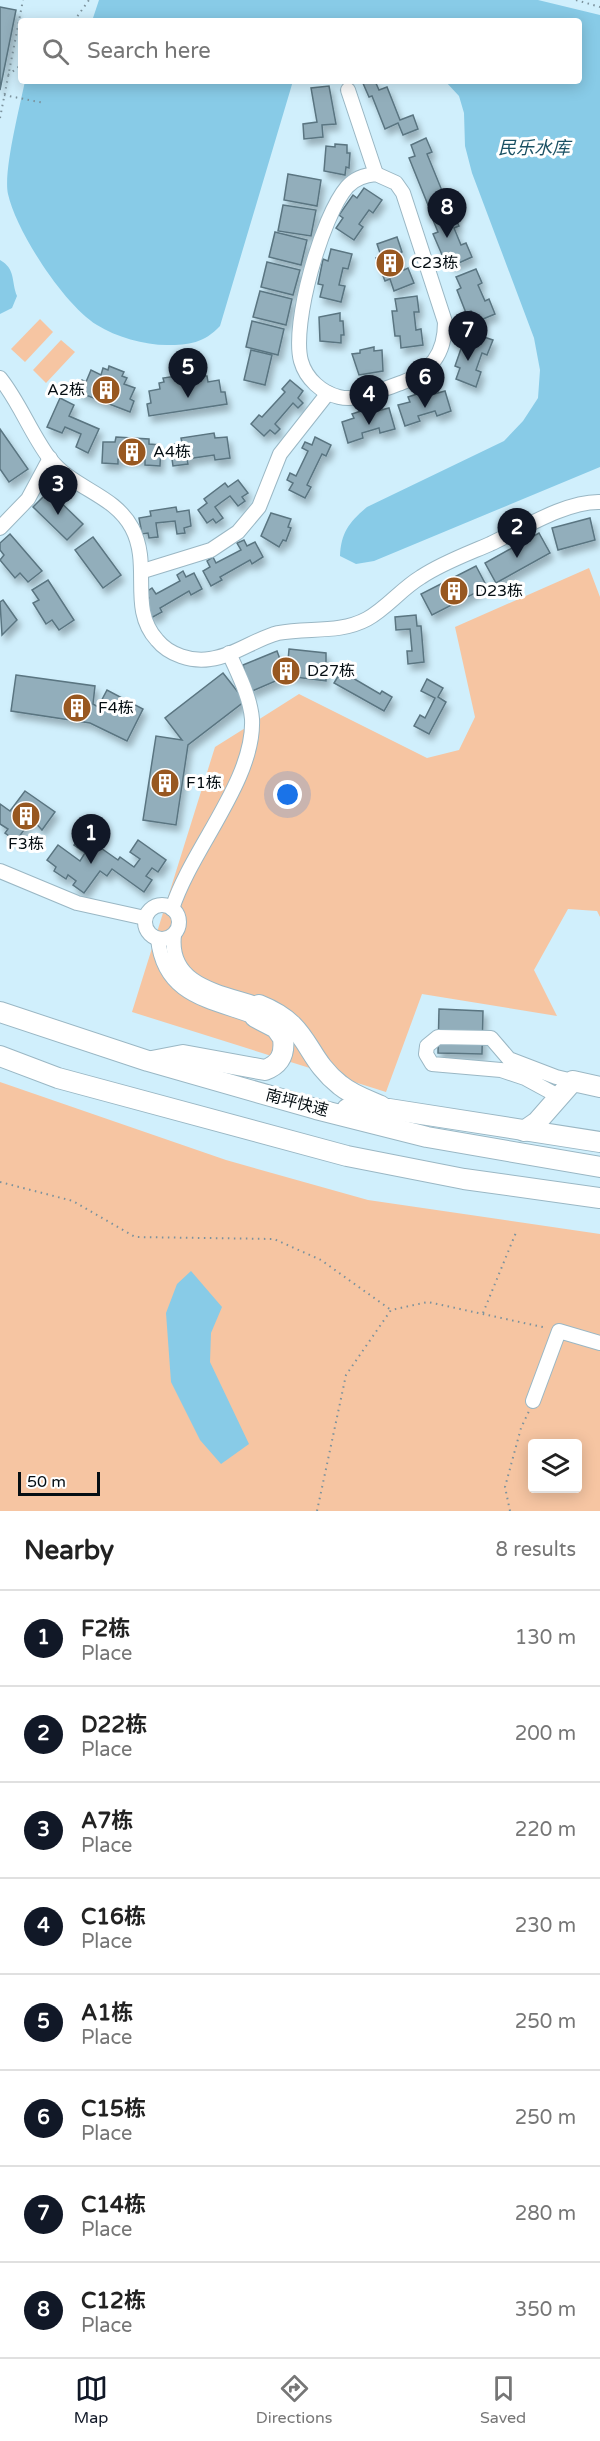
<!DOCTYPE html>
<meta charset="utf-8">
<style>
:root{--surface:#fff;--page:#f6f6f6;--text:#222;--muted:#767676;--line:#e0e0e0;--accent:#111827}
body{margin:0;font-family:"Varela Round","Noto Sans SC",sans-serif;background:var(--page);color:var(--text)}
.controls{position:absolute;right:18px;bottom:18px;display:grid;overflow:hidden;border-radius:6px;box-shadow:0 3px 15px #0003}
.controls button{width:54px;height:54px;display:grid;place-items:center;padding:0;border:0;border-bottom:2px solid var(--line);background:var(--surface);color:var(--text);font:30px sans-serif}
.scale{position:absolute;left:18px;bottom:15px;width:82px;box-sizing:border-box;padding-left:6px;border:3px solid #050e13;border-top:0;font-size:16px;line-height:21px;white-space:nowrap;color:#050e13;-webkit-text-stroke:4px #fff;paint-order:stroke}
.you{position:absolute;left:288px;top:795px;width:21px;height:21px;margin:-15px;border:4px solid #fff;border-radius:50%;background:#1a73e8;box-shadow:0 0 0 9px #1a73e833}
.badge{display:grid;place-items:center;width:39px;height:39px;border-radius:50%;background:var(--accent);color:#fff;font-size:20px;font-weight:700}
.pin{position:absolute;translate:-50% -50px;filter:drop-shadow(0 2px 3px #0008)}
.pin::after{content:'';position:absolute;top:32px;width:21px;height:18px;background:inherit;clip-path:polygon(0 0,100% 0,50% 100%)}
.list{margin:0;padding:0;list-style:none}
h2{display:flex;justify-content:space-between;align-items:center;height:78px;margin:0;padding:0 24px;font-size:26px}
h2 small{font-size:20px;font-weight:400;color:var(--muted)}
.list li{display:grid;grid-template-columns:39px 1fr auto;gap:18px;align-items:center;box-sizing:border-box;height:96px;padding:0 24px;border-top:2px solid var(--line)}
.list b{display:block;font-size:22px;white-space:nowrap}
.list p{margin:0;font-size:20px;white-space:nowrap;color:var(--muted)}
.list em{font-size:20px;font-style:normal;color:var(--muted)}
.icon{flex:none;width:33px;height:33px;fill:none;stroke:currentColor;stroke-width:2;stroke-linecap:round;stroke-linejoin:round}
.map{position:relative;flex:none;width:600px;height:1511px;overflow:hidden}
.search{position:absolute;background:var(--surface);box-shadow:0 3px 15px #0003;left:18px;right:18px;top:18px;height:66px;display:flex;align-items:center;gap:15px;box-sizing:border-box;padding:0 21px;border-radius:6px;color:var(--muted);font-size:22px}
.sheet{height:846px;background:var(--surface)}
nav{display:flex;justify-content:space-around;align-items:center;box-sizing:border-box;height:84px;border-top:2px solid var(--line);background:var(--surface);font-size:16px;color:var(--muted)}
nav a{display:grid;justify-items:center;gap:3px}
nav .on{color:var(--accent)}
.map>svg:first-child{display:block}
.green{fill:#f6c5a2;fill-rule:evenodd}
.water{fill:#88cbe7}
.building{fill:#92aebb;stroke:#5a7581;stroke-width:1.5;filter:url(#shadow)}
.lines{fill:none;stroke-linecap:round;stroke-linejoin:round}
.minor-casing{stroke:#9ab7c4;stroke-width:16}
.highway-casing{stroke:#9ab7c4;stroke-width:22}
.path{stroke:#7c929c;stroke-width:2;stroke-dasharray:1.5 4.5;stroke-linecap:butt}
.minor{stroke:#fff;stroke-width:14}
.highway{stroke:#fff;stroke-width:20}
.labels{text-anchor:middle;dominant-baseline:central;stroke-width:6;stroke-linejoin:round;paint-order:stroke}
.poi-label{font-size:16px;fill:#050e13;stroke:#fff;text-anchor:start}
.street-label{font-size:16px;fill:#050e13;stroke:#fff}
.water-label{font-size:18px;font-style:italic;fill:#195063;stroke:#fff}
</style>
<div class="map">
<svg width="600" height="1511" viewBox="0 0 600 1511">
<defs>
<filter id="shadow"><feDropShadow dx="3.5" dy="6" stdDeviation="3" flood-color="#0004"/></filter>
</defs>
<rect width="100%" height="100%" fill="#d0effc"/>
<g class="green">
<polygon points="40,319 53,332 25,362 11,349"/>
<polygon points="61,340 75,352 46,383 33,370"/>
<polygon points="589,568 600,597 600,917 597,911 568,909 534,970 557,1016 422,994 386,1092 132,1012 215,747 299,694 427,758 459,750 475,717 455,627"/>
<path d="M0,1082L226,1160L368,1200L600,1234V1511H0ZM532,1444H578V1488H532Z"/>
</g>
<g class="water">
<path d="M99,0H538L600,15V467L374,561L356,564L340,556C341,533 349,522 367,507L504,441L523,421L538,398L540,370L534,338L472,173L465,146L464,113L459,96L445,81H579V21H92Z"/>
<path d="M25,81H293L220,326C204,343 189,345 167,345C144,345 116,337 97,325C64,305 16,231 8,194C3,172 20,106 25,81Z"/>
<path d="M0,260C16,269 11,281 17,296L12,308L0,314Z"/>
<polygon points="191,1271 222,1307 211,1333 210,1362 249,1444 221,1464 200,1440 171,1382 166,1313 177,1284"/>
</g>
<g class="building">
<polygon points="0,7 16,10 0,90"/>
<polygon points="362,81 375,81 379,90 387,87 400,120 413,115 418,129 403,135 398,123 385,129 372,96 369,97"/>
<polygon points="329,86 336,124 322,125 323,137 304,139 303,124 317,122 311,88"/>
<polygon points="426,138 432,152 427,154 445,198 428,205 409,158 415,156 411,145"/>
<polygon points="335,144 347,145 347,153 350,153 349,168 346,167 345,175 324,171 326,146 335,147"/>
<polygon points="288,174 321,180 317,206 284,200"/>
<polygon points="364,188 382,200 373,213 369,210 359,224 363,227 354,240 336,228 343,218 339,215 353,195 357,198"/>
<polygon points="283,205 316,210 311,236 278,231"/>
<polygon points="453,212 459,226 454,228 461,245 466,243 472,257 452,266 447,255 443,257 433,234 438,232 433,220"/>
<polygon points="275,232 307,240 301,265 269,257"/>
<polygon points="397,237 402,252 398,253 404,270 408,268 414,283 394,291 390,279 385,281 376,258 381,256 377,244"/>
<polygon points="331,249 352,254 348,269 343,268 339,285 345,286 341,302 320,297 323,285 318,284 323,259 328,261"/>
<polygon points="267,262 300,270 293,295 261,287"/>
<polygon points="476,269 482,283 478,285 485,301 489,299 495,314 476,322 471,311 466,313 457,290 461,288 456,277"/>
<polygon points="260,291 292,299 286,325 253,317"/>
<polygon points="417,296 419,312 414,312 416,330 421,329 423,345 401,348 400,336 395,336 392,311 397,311 395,299"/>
<polygon points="340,313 340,321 343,321 344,335 341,335 341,343 320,341 319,317"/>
<polygon points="252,321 284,329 278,355 246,347"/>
<polygon points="472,333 493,340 487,355 482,353 476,370 481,372 476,387 456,379 460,368 455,366 463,343 468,345"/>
<polygon points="374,347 374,351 382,350 383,371 359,375 352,354 360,353 360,350"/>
<polygon points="251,350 272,355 265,385 244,380"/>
<polygon points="109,366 124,372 122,376 127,378 124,384 135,388 130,399 134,401 130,412 78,392 82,380 86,382 91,370 101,375 103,368 108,370"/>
<polygon points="202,372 203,376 207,376 208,382 219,380 221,392 225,392 227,404 149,416 147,404 151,403 149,391 160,389 159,383 164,382 163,378"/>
<polygon points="290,380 303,391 298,398 303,403 298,408 293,403 275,424 280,429 275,434 270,430 264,436 251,424 259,415 262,417 285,392 282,389"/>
<polygon points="432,389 434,394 445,391 451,411 437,416 435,411 418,416 420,421 405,426 398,405 410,402 408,397"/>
<polygon points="60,398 74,405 69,416 99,429 88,453 76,447 81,434 65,427 62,433 47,427"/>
<polygon points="376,406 377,411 389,408 395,429 380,433 379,428 362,433 363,438 348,443 342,422 354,418 352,414"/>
<polygon points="0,429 28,469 9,482 0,469"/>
<polygon points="214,433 215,438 227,437 230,458 215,460 214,455 187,459 188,464 173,466 170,445 182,443 181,438"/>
<polygon points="116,437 149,439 149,444 161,445 160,466 145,465 145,460 118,459 118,464 102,463 103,442 115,442"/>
<polygon points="315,437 331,445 326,456 322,454 307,485 311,487 305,498 289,490 293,483 287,480 290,473 296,476 308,451 302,448 305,442 312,445"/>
<polygon points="238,480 248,493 242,497 245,501 238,506 230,496 215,507 223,518 216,523 213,519 207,523 198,510 207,503 204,499 225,483 228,487"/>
<polygon points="49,491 83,524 67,540 33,507"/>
<polygon points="176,507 177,512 189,510 191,526 184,528 185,533 177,534 175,521 156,523 158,537 149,538 148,533 142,534 139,518 151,516 150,511"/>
<polygon points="271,513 291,519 288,527 291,528 286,541 283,540 279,547 261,536"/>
<polygon points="590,518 595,540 558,550 552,528"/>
<polygon points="539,533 550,553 496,583 485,563"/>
<polygon points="10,534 42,571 28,582 20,573 15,578 0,560 4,555 0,550 0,543"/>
<polygon points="93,537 121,575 103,588 75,550"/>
<polygon points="244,540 247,546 255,542 263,557 252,564 250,560 220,577 222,580 211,586 203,571 210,567 207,561 213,557 216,563 241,550 237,543"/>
<polygon points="476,566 487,587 432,615 421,594"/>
<polygon points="183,571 186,577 194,573 202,589 191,595 189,591 160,608 162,612 151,618 142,602 149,598 146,592 152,588 156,594 180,581 177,575"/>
<polygon points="48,580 74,620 59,630 52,620 46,624 33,603 39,600 32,590"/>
<polygon points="3,600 17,620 2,635 0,602"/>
<polygon points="416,615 417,626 421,626 424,662 408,664 407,651 412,651 410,629 396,630 395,617"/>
<polygon points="289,649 326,653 326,681 287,676 250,692 243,665 277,651 281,662 288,661"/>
<polygon points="343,668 353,674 351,677 380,694 382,691 392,697 384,711 334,683"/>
<polygon points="223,673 245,701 188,745 176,825 143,820 156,736 182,740 165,718"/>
<polygon points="16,675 95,686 93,704 98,707 107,690 143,709 127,741 90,723 11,711"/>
<polygon points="427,679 443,688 438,697 446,702 429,734 414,726 420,715 425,718 435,698 421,691"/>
<polygon points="25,791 55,812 42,830 32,819 16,841 5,833 8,829 0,824 0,804 10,811"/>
<polygon points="81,834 118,860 120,857 134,867 140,859 130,852 138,840 166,860 158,872 152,868 146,876 152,880 144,892 112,869 107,876 100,871 84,893 73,885 76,881 68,875 66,879 54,871 56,867 47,860 58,845 80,861 85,853 74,845"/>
<polygon points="439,1009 483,1011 482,1054 438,1053"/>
</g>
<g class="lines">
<g class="minor-casing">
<g id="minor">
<polyline points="348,90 376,174"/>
<path d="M376,174L396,183L403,193L445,322C445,354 431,372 401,383C382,389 359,402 339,397C322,393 306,379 301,361C291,324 322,216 347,187C355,178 364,175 376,174Z"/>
<path d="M0,378C20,403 31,434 50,459C73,489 114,494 132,528C152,566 128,608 157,640C169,655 192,662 210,659C234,656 255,639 278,633C308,627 339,634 367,619C387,608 401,589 421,577C442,563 467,554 490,544C522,529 566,501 600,502"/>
<polyline points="0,528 28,499 50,458"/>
<polyline points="143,571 211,550 238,532 259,507 280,454 328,393"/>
<polyline points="0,871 77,903 145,918"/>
<circle cx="162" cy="922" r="17"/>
<path d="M172,909C191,849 255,780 252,719C250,696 238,674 229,653"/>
<path d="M174,935C168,986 221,992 259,1005"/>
<path d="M158,939C164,996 209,1000 255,1017"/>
<polyline points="560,1097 525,1078 501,1070 432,1064 426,1054 427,1046 438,1037 491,1038 509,1059 556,1077 573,1081"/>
<polyline points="533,1401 559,1331 600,1343"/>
</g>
</g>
<g class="highway-casing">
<g id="highway">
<path d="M259,1005C312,1026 303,1056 340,1085C352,1095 367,1100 381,1106"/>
<polyline points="0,1012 148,1061 316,1109 427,1137 600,1167"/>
<polyline points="0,1056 58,1078 347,1156 464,1179 600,1198"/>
<path d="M152,1061L183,1055L265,1070C281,1064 285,1054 283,1038L276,1028L255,1017"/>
<polyline points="347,1109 389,1109 600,1142"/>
<polyline points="524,1131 537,1122 573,1081 600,1087"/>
</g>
</g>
<g class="path">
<polyline points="576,0 600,7"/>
<polyline points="74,21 89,0"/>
<polyline points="8,75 21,65"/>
<polyline points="4,95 44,103"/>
<polyline points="0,118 23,0"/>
<polyline points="0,1182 73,1201 135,1237 274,1239 321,1260 391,1310"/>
<polyline points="483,1313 517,1230"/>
<polyline points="317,1511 346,1375 391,1310 428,1302 547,1328"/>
<polyline points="510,1511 505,1487 521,1428 529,1411"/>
</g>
<use href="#minor" class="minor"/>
<use href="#highway" class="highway"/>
</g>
<defs>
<g id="building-disc" transform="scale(1.5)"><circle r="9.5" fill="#985821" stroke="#fff"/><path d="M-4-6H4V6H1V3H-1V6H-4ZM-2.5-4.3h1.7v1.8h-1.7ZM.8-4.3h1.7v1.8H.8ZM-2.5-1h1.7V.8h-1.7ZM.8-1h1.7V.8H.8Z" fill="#fff"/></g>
</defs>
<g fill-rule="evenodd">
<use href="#building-disc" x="390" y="263"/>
<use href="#building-disc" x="106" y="390"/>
<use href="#building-disc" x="132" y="452"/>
<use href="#building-disc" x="454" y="591"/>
<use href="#building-disc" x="286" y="671"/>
<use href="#building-disc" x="77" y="708"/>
<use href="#building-disc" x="165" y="783"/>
<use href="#building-disc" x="26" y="816"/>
</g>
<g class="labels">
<g class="poi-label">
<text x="411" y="263">C23栋</text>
<text x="85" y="390" text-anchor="end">A2栋</text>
<text x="153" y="452">A4栋</text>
<text x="475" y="591">D23栋</text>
<text x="307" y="671">D27栋</text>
<text x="98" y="708">F4栋</text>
<text x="186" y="783">F1栋</text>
<text x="26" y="844" text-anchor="middle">F3栋</text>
</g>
<g class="street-label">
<text transform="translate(297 1103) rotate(15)">南坪快速</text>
</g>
<g class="water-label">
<text x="534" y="148">民乐水库</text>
</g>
</g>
</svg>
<div class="controls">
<button><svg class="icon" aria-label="layers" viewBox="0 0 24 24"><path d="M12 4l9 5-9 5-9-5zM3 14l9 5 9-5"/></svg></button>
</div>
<div class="scale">50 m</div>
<div class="you"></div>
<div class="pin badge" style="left:91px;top:864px">1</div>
<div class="pin badge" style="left:517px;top:558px">2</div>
<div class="pin badge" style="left:58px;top:515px">3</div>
<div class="pin badge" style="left:369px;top:425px">4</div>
<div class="pin badge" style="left:188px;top:398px">5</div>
<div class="pin badge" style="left:425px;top:408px">6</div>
<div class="pin badge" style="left:468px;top:361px">7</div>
<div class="pin badge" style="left:447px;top:238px">8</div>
<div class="search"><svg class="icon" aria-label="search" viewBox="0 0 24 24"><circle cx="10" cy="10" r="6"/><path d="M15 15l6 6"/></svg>Search here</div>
</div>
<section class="sheet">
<h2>Nearby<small>8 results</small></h2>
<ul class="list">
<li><span class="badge">1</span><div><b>F2栋</b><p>Place</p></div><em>130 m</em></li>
<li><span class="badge">2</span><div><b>D22栋</b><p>Place</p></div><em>200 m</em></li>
<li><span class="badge">3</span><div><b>A7栋</b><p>Place</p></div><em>220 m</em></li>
<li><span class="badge">4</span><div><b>C16栋</b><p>Place</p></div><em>230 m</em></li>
<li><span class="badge">5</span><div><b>A1栋</b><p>Place</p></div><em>250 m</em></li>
<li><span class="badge">6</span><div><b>C15栋</b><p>Place</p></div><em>250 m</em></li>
<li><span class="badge">7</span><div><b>C14栋</b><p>Place</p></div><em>280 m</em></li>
<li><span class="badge">8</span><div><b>C12栋</b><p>Place</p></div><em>350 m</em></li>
</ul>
</section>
<nav>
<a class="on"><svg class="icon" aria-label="map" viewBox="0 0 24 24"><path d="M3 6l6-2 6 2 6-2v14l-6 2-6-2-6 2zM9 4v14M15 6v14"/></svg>Map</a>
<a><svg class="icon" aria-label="directions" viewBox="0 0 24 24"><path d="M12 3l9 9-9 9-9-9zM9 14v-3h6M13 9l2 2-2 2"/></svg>Directions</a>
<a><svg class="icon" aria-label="saved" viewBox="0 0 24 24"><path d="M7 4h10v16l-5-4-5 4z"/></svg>Saved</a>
</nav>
